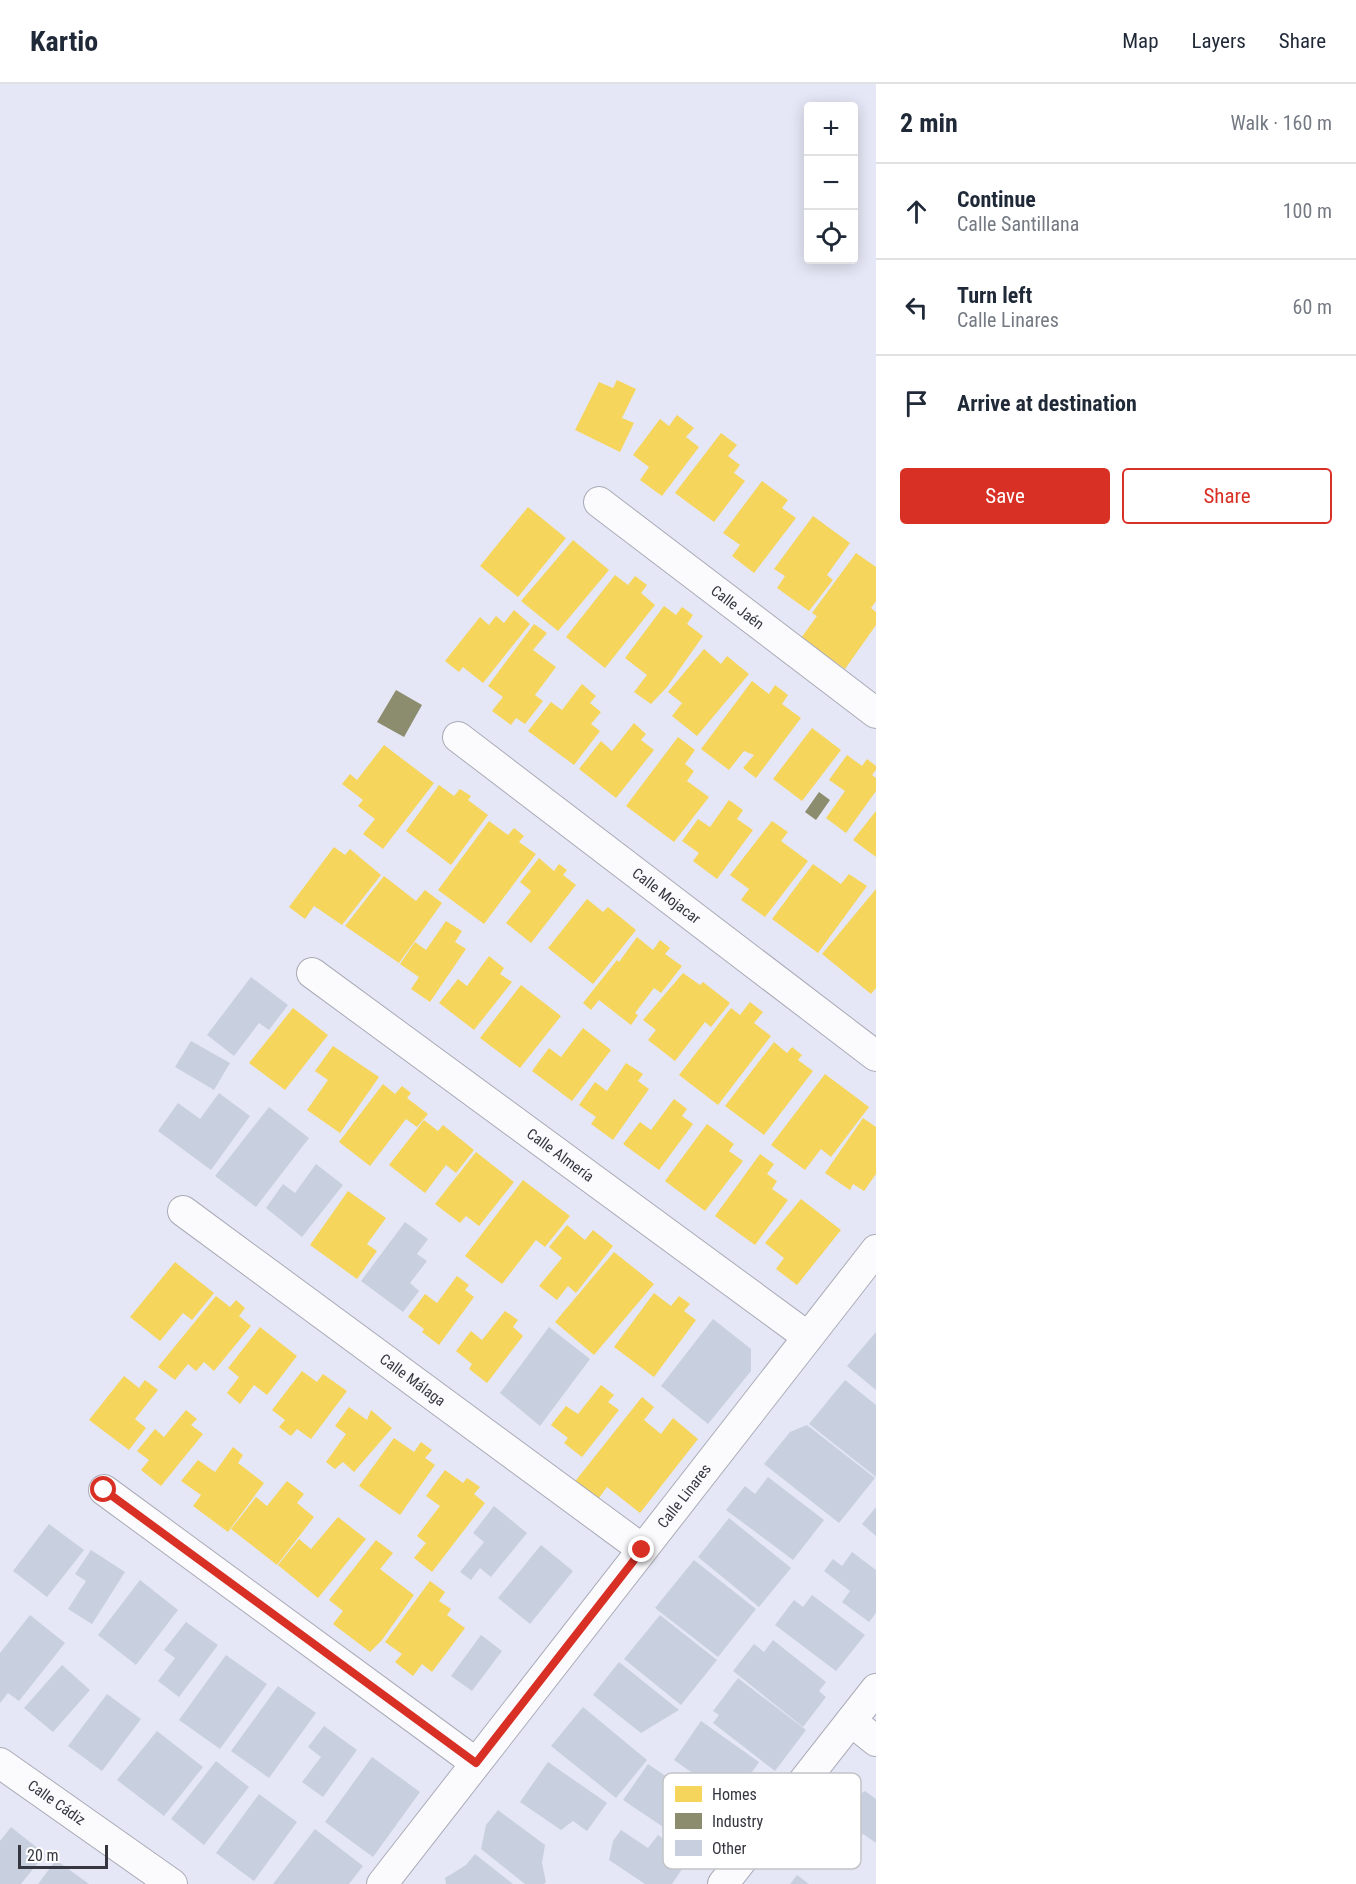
<!DOCTYPE html>
<meta charset="utf-8">
<style>
:root{--surface:#fff;--page:#f6f6f7;--text:#1f2937;--muted:#747a83;--line:#e0e1e3;--accent:#d93025}
body{margin:0;font-family:"Roboto Condensed",sans-serif;background:var(--page);color:var(--text)}
.controls{position:absolute;right:18px;top:18px;display:grid;overflow:hidden;border-radius:6px;box-shadow:0 3px 15px #0003}
.controls button{width:54px;height:54px;display:grid;place-items:center;padding:0;border:0;border-bottom:2px solid var(--line);background:var(--surface);color:var(--text);font:30px sans-serif}
.scale{position:absolute;left:18px;bottom:15px;width:90px;box-sizing:border-box;padding-left:6px;border:3px solid #353640;border-top:0;font-size:16px;line-height:21px;white-space:nowrap;color:#353640;-webkit-text-stroke:4px #fff;paint-order:stroke}
.stop{position:absolute;width:18px;height:18px;margin:-14px;border:4px solid #d93025;border-radius:50%;background:#fff}
.stop.end{background:#d93025;border-color:#fff;box-shadow:0 2px 6px #0008}
.list{margin:0;padding:0;list-style:none}
h2{display:flex;justify-content:space-between;align-items:center;height:78px;margin:0;padding:0 24px;font-size:26px}
h2 small{font-size:20px;font-weight:400;color:var(--muted)}
.list li{display:grid;grid-template-columns:39px 1fr auto;gap:18px;align-items:center;box-sizing:border-box;height:96px;padding:0 24px;border-top:2px solid var(--line)}
.list b{display:block;font-size:22px;white-space:nowrap}
.list p{margin:0;font-size:20px;white-space:nowrap;color:var(--muted)}
.list em{font-size:20px;font-style:normal;color:var(--muted)}
.actions{display:flex;gap:12px;padding:18px 24px}
.actions a{flex:1;padding:14px 0;border:2px solid var(--accent);border-radius:6px;text-align:center;font-size:21px;color:var(--accent)}
.actions .main{background:var(--accent);color:#fff}
.icon{flex:none;width:33px;height:33px;fill:none;stroke:currentColor;stroke-width:2;stroke-linecap:round;stroke-linejoin:round}
.map{position:relative;flex:none;width:876px;height:1800px;overflow:hidden}
header{display:flex;align-items:center;gap:36px;box-sizing:border-box;height:84px;padding:0 30px;background:var(--surface);border-bottom:2px solid var(--line)}
header strong{font-size:28px}
nav{display:flex;gap:33px;margin-inline-start:auto;font-size:21px}
main{display:flex}
aside{flex:1;background:var(--surface)}
.map>svg:first-child{display:block}
.homes{fill:#f6d55c}
.industry{fill:#8c8c6e}
.building{fill:#c8d0df}
.lines{fill:none;stroke-linecap:round;stroke-linejoin:round}
.street-casing{stroke:#a9abb6;stroke-width:32}
.street{stroke:#fbfbfe;stroke-width:30}
.route{stroke:#d93025;stroke-width:8}
.labels{text-anchor:middle;dominant-baseline:central;stroke-width:6;stroke-linejoin:round;paint-order:stroke}
.street-label{font-size:15px;fill:#353640;stroke:#fff}
.key{fill:#fff;stroke:#c2c3c6;stroke-width:1.5}
.key-label{font-size:16px;fill:#353640}
</style>
<header>
<strong>Kartio</strong>
<nav><a>Map</a><a>Layers</a><a>Share</a></nav>
</header>
<main>
<div class="map">
<svg width="876" height="1800" viewBox="0 0 876 1800">
<rect width="100%" height="100%" fill="#e5e7f6"/>
<g class="homes">
<polygon points="617,296 636,305 622,334 634,339 620,368 575,346 599,298 613,304"/>
<polygon points="677,331 694,344 686,353 699,363 662,412 640,396 649,383 633,371 660,335 669,342"/>
<polygon points="721,349 737,361 728,372 740,381 734,389 745,397 714,438 675,409"/>
<polygon points="762,397 788,416 782,424 796,434 754,489 732,472 740,461 723,449"/>
<polygon points="528,423 566,454 518,513 480,482"/>
<polygon points="813,432 850,459 827,491 833,496 809,527 777,504 785,492 774,485"/>
<polygon points="573,456 609,486 558,547 521,517"/>
<polygon points="856,469 876,483 876,517 871,524 876,528 876,541 845,585 801,554 817,532 812,529"/>
<polygon points="615,491 628,501 635,492 647,501 641,509 655,521 605,584 566,553"/>
<polygon points="664,522 676,531 682,523 693,531 687,540 703,552 667,603 651,620 634,608 647,591 625,574"/>
<polygon points="514,526 530,540 483,599 463,583 459,588 445,577 480,533 489,541 496,532 504,539"/>
<polygon points="534,540 547,549 533,566 556,583 535,611 543,617 525,640 516,634 511,641 492,627 503,613 488,602"/>
<polygon points="704,565 721,580 727,572 749,590 697,652 672,632 682,619 668,608"/>
<polygon points="752,597 769,610 775,601 788,611 782,620 801,634 756,694 743,684 754,671 744,667 729,686 701,665"/>
<polygon points="582,600 596,612 590,619 601,628 591,640 600,647 574,681 528,647 551,618 562,626"/>
<polygon points="634,639 646,650 641,656 654,666 616,714 579,685 601,657 612,667"/>
<polygon points="812,644 841,666 802,717 773,695"/>
<polygon points="678,653 695,666 685,680 694,687 687,697 709,713 674,758 626,722"/>
<polygon points="384,661 434,699 383,765 363,750 375,735 358,722 363,716 342,700 350,690 357,696"/>
<polygon points="847,671 862,682 867,675 876,682 876,686 872,691 876,694 876,707 846,749 826,734 845,707 829,696"/>
<polygon points="439,701 454,712 460,705 471,712 468,716 488,731 451,781 406,747"/>
<polygon points="729,716 743,726 737,735 753,746 717,795 693,777 699,769 682,757 698,735 710,743"/>
<polygon points="876,727 876,773 853,756"/>
<polygon points="489,737 508,751 514,744 524,752 519,758 536,770 484,840 438,806"/>
<polygon points="772,737 788,748 781,757 808,777 765,833 741,816 749,805 730,791"/>
<polygon points="334,763 345,771 350,765 381,791 342,841 314,822 305,835 289,823"/>
<polygon points="539,774 554,787 559,780 567,786 563,791 576,801 531,859 506,839 531,807 520,798"/>
<polygon points="813,780 841,800 849,790 867,802 818,869 772,835"/>
<polygon points="384,792 416,817 425,806 442,819 399,879 345,842"/>
<polygon points="876,805 876,904 871,910 822,870"/>
<polygon points="587,815 603,828 608,823 636,846 593,900 548,864"/>
<polygon points="446,837 462,847 455,858 466,865 430,918 411,905 419,893 400,880 415,858 426,866"/>
<polygon points="637,853 653,866 660,856 670,864 665,870 682,882 661,909 654,904 635,929 638,931 631,941 599,916 591,926 583,919 617,876 619,878"/>
<polygon points="489,872 504,884 500,890 512,898 474,946 439,919 458,895 467,902"/>
<polygon points="683,889 700,901 703,898 730,919 711,943 705,938 675,977 648,956 656,946 643,936"/>
<polygon points="521,901 561,932 520,984 480,954"/>
<polygon points="750,918 763,928 754,939 771,952 718,1021 679,991 731,924 740,931"/>
<polygon points="293,924 328,951 285,1006 249,979"/>
<polygon points="583,944 611,966 572,1017 532,987 549,964 561,973"/>
<polygon points="774,958 787,969 792,963 802,971 798,976 813,987 764,1051 725,1022"/>
<polygon points="333,962 379,993 340,1049 307,1026 328,996 315,987"/>
<polygon points="626,979 643,990 638,997 649,1005 613,1056 591,1040 596,1033 579,1021 595,998 607,1007"/>
<polygon points="825,990 869,1023 831,1073 821,1065 805,1086 771,1061"/>
<polygon points="383,1000 395,1010 402,1002 411,1009 407,1014 428,1030 417,1043 406,1035 370,1082 339,1058"/>
<polygon points="674,1015 687,1025 682,1032 693,1040 659,1086 623,1060 640,1038 651,1046"/>
<polygon points="863,1034 876,1043 876,1090 864,1107 853,1100 850,1106 825,1089"/>
<polygon points="424,1036 438,1047 443,1041 474,1066 456,1089 446,1081 425,1109 389,1081"/>
<polygon points="707,1040 734,1060 729,1067 743,1077 705,1127 665,1097"/>
<polygon points="476,1068 514,1098 479,1142 466,1132 460,1139 435,1120"/>
<polygon points="760,1070 774,1080 767,1090 777,1097 772,1105 788,1116 755,1161 715,1132"/>
<polygon points="523,1096 570,1132 545,1163 536,1156 502,1200 465,1172"/>
<polygon points="348,1107 386,1134 367,1160 377,1167 357,1195 310,1161"/>
<polygon points="801,1115 841,1146 797,1201 776,1185 784,1174 765,1159"/>
<polygon points="567,1141 585,1156 593,1146 613,1162 576,1209 568,1202 557,1216 539,1202 562,1174 549,1163"/>
<polygon points="614,1168 654,1200 594,1271 555,1238"/>
<polygon points="175,1178 214,1209 192,1236 183,1229 160,1257 130,1233"/>
<polygon points="457,1192 469,1201 465,1206 474,1213 439,1261 422,1248 424,1245 408,1233 425,1210 437,1219"/>
<polygon points="654,1209 671,1222 679,1212 690,1220 684,1227 696,1236 654,1293 614,1263"/>
<polygon points="216,1212 230,1223 236,1216 245,1224 239,1232 251,1242 214,1287 204,1278 196,1287 188,1280 175,1296 158,1283"/>
<polygon points="505,1227 518,1236 513,1243 523,1252 487,1299 469,1285 472,1280 456,1267 471,1247 482,1256"/>
<polygon points="260,1243 297,1272 267,1311 254,1301 240,1320 227,1309 239,1293 228,1284"/>
<polygon points="302,1287 317,1298 323,1290 347,1307 311,1355 297,1345 291,1352 279,1343 285,1336 272,1326"/>
<polygon points="124,1292 139,1304 145,1296 158,1306 135,1335 146,1344 129,1366 89,1336"/>
<polygon points="601,1301 614,1311 608,1318 619,1326 582,1373 564,1359 568,1354 551,1341 566,1322 578,1330"/>
<polygon points="642,1313 654,1323 644,1336 661,1350 673,1334 698,1355 640,1429 607,1403 596,1418 573,1400"/>
<polygon points="349,1323 367,1336 371,1326 392,1344 354,1388 343,1378 335,1385 326,1378 346,1350 335,1342"/>
<polygon points="186,1326 197,1335 191,1341 203,1350 161,1402 141,1386 149,1376 137,1367 155,1345 164,1353"/>
<polygon points="394,1354 414,1368 421,1358 432,1366 425,1374 435,1381 400,1431 359,1402"/>
<polygon points="233,1363 243,1371 238,1379 264,1399 228,1448 193,1422 201,1411 181,1397 198,1376 215,1388"/>
<polygon points="445,1386 463,1399 467,1394 480,1403 474,1410 485,1419 432,1488 414,1474 426,1459 417,1452 440,1422 426,1412"/>
<polygon points="287,1397 304,1410 297,1419 314,1433 277,1481 231,1445 256,1413 267,1422"/>
<polygon points="338,1433 366,1455 318,1514 278,1481 299,1455 311,1465"/>
<polygon points="376,1456 393,1469 380,1485 414,1511 382,1556 370,1568 333,1540 343,1527 329,1516"/>
<polygon points="430,1497 445,1508 439,1517 451,1525 447,1531 465,1544 432,1588 422,1580 413,1592 395,1578 402,1570 385,1558"/>
</g>
<g class="industry">
<polygon points="396,606 422,621 404,653 377,638"/>
<polygon points="819,708 830,716 816,736 805,728"/>
</g>
<g class="building">
<polygon points="251,893 288,921 269,946 259,939 234,972 207,951"/>
<polygon points="191,957 230,979 214,1006 175,983"/>
<polygon points="219,1009 250,1032 211,1086 158,1047 178,1019 200,1035"/>
<polygon points="269,1023 309,1054 256,1123 215,1092"/>
<polygon points="316,1080 343,1101 302,1153 266,1124 283,1100 295,1109"/>
<polygon points="405,1138 428,1155 417,1170 427,1177 410,1199 419,1207 403,1228 361,1197"/>
<polygon points="713,1235 751,1265 751,1287 708,1340 661,1302"/>
<polygon points="549,1243 590,1275 540,1342 500,1309"/>
<polygon points="876,1248 876,1306 847,1282"/>
<polygon points="845,1296 876,1321 876,1393 809,1340"/>
<polygon points="807,1341 875,1394 839,1439 764,1380 790,1348"/>
<polygon points="768,1393 824,1436 793,1476 726,1426 745,1402 755,1410"/>
<polygon points="494,1422 527,1449 491,1493 480,1484 471,1496 460,1488 484,1458 473,1449"/>
<polygon points="876,1423 876,1452 862,1440"/>
<polygon points="729,1434 791,1484 759,1523 698,1473"/>
<polygon points="49,1440 84,1466 47,1513 13,1487"/>
<polygon points="541,1461 573,1487 530,1540 498,1514"/>
<polygon points="91,1466 125,1488 92,1540 68,1525 86,1497 75,1490"/>
<polygon points="852,1468 876,1486 876,1529 869,1538 842,1518 850,1507 824,1487 833,1475 842,1482"/>
<polygon points="694,1476 756,1525 718,1573 655,1524"/>
<polygon points="140,1496 178,1526 136,1581 98,1551"/>
<polygon points="812,1511 865,1551 836,1587 775,1541 794,1516 803,1523"/>
<polygon points="30,1531 65,1559 19,1617 8,1609 0,1619 0,1569"/>
<polygon points="660,1531 717,1576 681,1621 624,1575"/>
<polygon points="186,1538 218,1561 179,1613 158,1597 175,1574 164,1566"/>
<polygon points="481,1551 502,1567 472,1607 451,1592"/>
<polygon points="773,1556 826,1598 819,1607 826,1613 803,1643 733,1587 754,1560 764,1568"/>
<polygon points="226,1571 267,1600 220,1665 179,1636"/>
<polygon points="619,1578 679,1626 641,1649 593,1611"/>
<polygon points="62,1581 90,1606 53,1648 24,1624"/>
<polygon points="738,1594 806,1646 775,1687 713,1639 719,1631 713,1627"/>
<polygon points="278,1602 316,1629 269,1694 231,1667"/>
<polygon points="107,1610 141,1635 102,1687 68,1662"/>
<polygon points="583,1623 647,1676 616,1714 551,1662"/>
<polygon points="701,1637 759,1678 732,1717 674,1676"/>
<polygon points="324,1642 357,1666 323,1713 302,1698 321,1673 308,1663"/>
<polygon points="157,1647 203,1683 164,1732 117,1696"/>
<polygon points="372,1673 420,1708 373,1773 325,1738"/>
<polygon points="216,1677 249,1703 204,1761 171,1735"/>
<polygon points="548,1678 607,1719 587,1747 573,1737 561,1746 520,1718"/>
<polygon points="648,1680 717,1727 693,1763 623,1716"/>
<polygon points="841,1702 856,1712 865,1707 876,1715 876,1759 863,1750 846,1773 809,1747"/>
<polygon points="259,1710 297,1738 254,1797 216,1769"/>
<polygon points="498,1726 545,1761 542,1779 546,1798 544,1800 525,1800 481,1765 486,1741"/>
<polygon points="11,1743 45,1770 21,1800 0,1800 0,1757"/>
<polygon points="315,1745 363,1782 349,1800 273,1800"/>
<polygon points="621,1746 648,1764 658,1751 690,1773 672,1800 645,1800 609,1776 613,1757"/>
<polygon points="475,1770 513,1800 446,1800 445,1794 466,1781"/>
<polygon points="56,1776 89,1800 38,1800"/>
<polygon points="797,1791 809,1800 790,1800"/>
</g>
<g class="lines">
<g class="street-casing">
<g id="street">
<path id="s1" d="M599,418L876,629"/>
<path id="s2" d="M458,653L876,972"/>
<path id="s3" d="M312,889L808,1253"/>
<path id="s4" d="M183,1127L642,1465"/>
<polyline points="104,1406 476,1679"/>
<polyline points="851,1637 876,1657"/>
<path id="s5" d="M0,1679L172,1800"/>
<path id="s6" d="M382,1800L876,1166"/>
<polyline points="723,1800 876,1605"/>
</g>
</g>
<use href="#street" class="street"/>
</g>
<g class="lines">
<polyline class="route" points="104,1406 476,1679 642,1466"/>
</g>
<g class="labels">
<g class="street-label">
<text stroke="none"><textPath href="#s1" startOffset="174">Calle Jaén</textPath></text>
<text stroke="none"><textPath href="#s2" startOffset="262">Calle Mojacar</textPath></text>
<text stroke="none"><textPath href="#s3" startOffset="308">Calle Almería</textPath></text>
<text stroke="none"><textPath href="#s4" startOffset="285">Calle Málaga</textPath></text>
<text stroke="none"><textPath href="#s6" startOffset="492">Calle Linares</textPath></text>
<text stroke="none"><textPath href="#s5" startOffset="69">Calle Cádiz</textPath></text>
</g>
</g>
<rect x="663" y="1689" width="198" height="96" rx="9" class="key"/>
<rect x="675" y="1702" width="27" height="16" fill="#f6d55c"/>
<rect x="675" y="1729" width="27" height="16" fill="#8c8c6e"/>
<rect x="675" y="1756" width="27" height="16" fill="#c8d0df"/>
<g class="key-label">
<text x="712" y="1716">Homes</text>
<text x="712" y="1743">Industry</text>
<text x="712" y="1770">Other</text>
</g>
</svg>
<div class="controls">
<button>+</button>
<button>−</button>
<button><svg class="icon" aria-label="locate" viewBox="0 0 24 24"><circle cx="12" cy="12" r="6"/><path d="M12 2v4M12 18v4M2 12h4M18 12h4"/></svg></button>
</div>
<div class="scale">20 m</div>
<div class="stop" style="left:104px;top:1406px"></div>
<div class="stop end" style="left:642px;top:1466px"></div>
</div>
<aside>
<h2>2 min<small>Walk · 160 m</small></h2>
<ul class="list">
<li><svg class="icon" aria-label="ahead" viewBox="0 0 24 24"><path d="M12 20V5M6 11l6-6 6 6"/></svg><div><b>Continue</b><p>Calle Santillana</p></div><em>100 m</em></li>
<li><svg class="icon" aria-label="left" viewBox="0 0 24 24"><path d="M17 20v-9H6M10 6l-5 5 5 5"/></svg><div><b>Turn left</b><p>Calle Linares</p></div><em>60 m</em></li>
<li><svg class="icon" aria-label="arrive" viewBox="0 0 24 24"><path d="M6 21V4h12l-3 4 3 4H6"/></svg><div><b>Arrive at destination</b></div></li>
</ul>
<div class="actions"><a class="main">Save</a><a>Share</a></div>
</aside>
</main>
